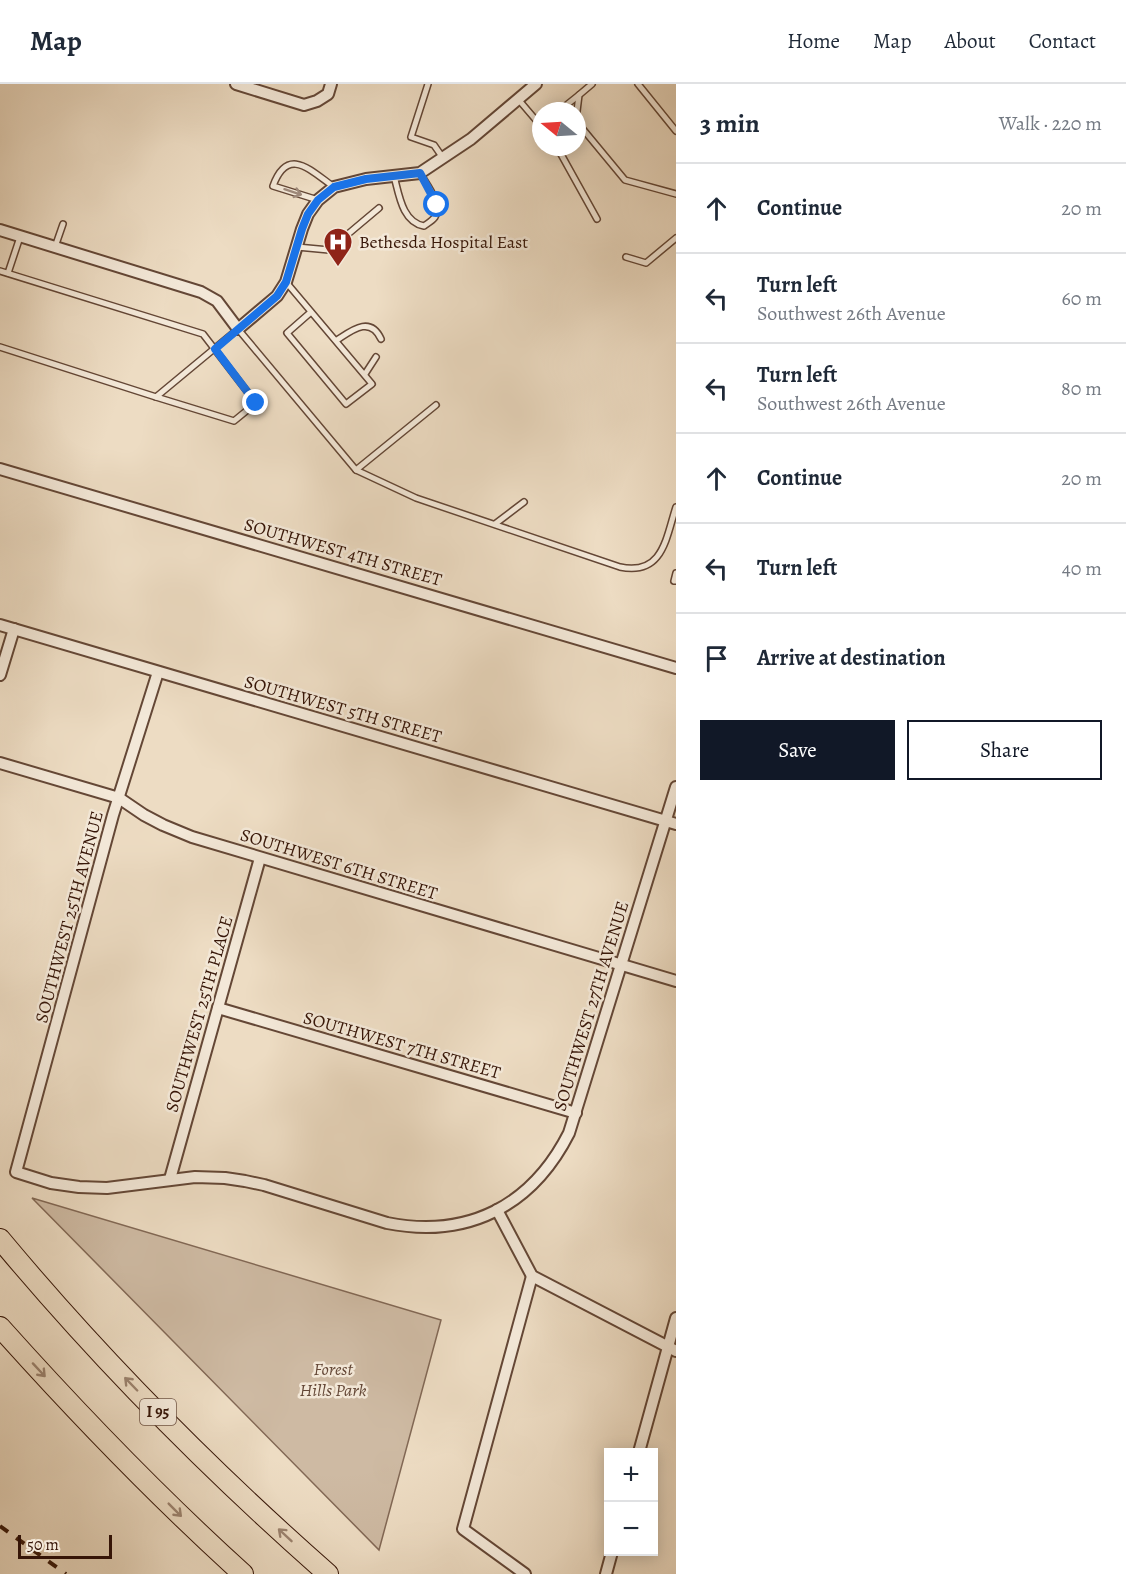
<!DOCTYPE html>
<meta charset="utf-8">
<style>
:root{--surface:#fff;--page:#f6f6f7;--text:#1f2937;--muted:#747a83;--line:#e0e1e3;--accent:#111827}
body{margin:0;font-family:Alegreya,serif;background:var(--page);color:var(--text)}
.controls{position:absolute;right:18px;bottom:18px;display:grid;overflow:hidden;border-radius:0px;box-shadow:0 3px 15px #0003}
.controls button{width:54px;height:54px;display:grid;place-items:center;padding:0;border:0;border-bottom:2px solid var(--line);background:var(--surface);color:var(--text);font:30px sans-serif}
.compass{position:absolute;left:532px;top:18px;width:54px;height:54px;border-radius:50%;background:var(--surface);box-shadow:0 3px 15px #0003;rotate:288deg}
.scale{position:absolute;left:18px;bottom:15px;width:94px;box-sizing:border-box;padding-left:6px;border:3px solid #361507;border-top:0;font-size:16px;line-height:21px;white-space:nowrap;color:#361507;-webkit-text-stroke:4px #f3e8d8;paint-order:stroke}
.stop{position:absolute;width:18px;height:18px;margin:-14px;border:4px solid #1a73e8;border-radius:50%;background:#fff}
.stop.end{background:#1a73e8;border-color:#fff;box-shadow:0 2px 6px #0008}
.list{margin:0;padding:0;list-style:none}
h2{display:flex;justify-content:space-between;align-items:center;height:78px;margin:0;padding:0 24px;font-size:26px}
h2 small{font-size:20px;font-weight:400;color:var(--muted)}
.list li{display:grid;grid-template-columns:39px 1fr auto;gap:18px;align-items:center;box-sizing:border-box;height:90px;padding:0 24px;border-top:2px solid var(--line)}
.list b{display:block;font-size:22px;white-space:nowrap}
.list p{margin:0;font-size:20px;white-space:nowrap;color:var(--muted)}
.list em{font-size:20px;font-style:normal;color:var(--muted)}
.actions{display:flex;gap:12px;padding:18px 24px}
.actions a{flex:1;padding:14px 0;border:2px solid var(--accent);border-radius:0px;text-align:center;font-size:21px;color:var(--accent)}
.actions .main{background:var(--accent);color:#fff}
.icon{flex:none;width:33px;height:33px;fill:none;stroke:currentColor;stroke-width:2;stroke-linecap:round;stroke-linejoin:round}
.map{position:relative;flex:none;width:676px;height:1490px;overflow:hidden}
header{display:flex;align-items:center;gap:36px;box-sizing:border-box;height:84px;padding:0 30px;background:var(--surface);border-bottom:2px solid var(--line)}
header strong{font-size:28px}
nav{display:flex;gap:33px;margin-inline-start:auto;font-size:21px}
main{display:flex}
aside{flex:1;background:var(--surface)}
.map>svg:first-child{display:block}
.green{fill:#cebaa3;stroke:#826855;stroke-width:1.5}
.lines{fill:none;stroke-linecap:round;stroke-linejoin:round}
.lane-casing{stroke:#644736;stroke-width:8}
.street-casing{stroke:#644736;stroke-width:14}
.highway-casing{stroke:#361507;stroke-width:22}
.lane{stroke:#f3e8d8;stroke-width:5}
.street{stroke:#f3e8d8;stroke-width:10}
.highway{stroke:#eddcc3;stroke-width:20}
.rail{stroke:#361507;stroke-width:4;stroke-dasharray:10 10;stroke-linecap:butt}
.oneway{stroke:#9e897a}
.oneway2{stroke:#9b826e}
.route{stroke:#1a73e8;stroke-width:8}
.labels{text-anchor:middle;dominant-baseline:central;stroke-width:5;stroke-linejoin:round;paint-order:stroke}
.shield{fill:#f3e8d8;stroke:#6f5446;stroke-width:1.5}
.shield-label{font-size:16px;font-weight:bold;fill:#361507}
.poi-label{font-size:18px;fill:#361507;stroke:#f3e8d8;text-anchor:start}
.street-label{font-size:18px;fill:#361507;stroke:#f3e8d8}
.park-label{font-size:18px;font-style:italic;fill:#644736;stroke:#f3e8d8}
</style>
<header>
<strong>Map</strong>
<nav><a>Home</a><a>Map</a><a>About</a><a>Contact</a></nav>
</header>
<main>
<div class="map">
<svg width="676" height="1490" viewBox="0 0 676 1490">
<rect width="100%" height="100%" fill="#eddcc3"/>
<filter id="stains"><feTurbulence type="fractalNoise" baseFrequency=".00333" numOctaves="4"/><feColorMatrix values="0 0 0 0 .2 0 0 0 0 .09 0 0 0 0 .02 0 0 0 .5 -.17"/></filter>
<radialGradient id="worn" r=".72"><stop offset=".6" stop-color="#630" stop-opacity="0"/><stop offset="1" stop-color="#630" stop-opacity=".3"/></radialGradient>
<polygon class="green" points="32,1114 441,1236 379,1466"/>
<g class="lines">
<g class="lane-casing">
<g id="lane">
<polyline points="428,0 411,53 434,61 443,74"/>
<polyline points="638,0 676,47"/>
<polyline points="518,15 541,42"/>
<polyline points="559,27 579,11"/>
<polyline points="577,27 579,11 592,0"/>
<polyline points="577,38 625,96 676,110"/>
<polyline points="557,63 597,135"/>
<path d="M394,92C399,110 402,138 424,142C428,139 432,137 435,133C443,120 426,100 420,89"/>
<path d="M318,116L273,102C288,61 311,87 334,103"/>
<polyline points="55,163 63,140"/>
<polyline points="297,163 329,166 379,124"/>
<polyline points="626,173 646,179 676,154"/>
<polyline points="0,187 203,250 256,319 234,337 156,313"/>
<polyline points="8,189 20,153"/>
<polyline points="286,198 372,300 346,320 287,249 311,228"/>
<path d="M337,256C351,247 370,231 381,255"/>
<path d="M0,263L156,313L238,245L356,386L416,414L620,483C663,492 666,454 676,423"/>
<polyline points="365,290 376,273"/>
<polyline points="356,386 436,321"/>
<polyline points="495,440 524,418"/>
<polyline points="676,489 674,497 676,497"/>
</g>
</g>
<g class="street-casing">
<g id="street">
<polyline points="236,0 304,21 317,17 328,10 331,0"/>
<polyline points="0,146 201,208 217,217 238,245 277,212 286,198 302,145 308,130 318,116 334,103 366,95 420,89 471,55 536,0"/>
<polyline points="0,385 676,584"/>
<polyline points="0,541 676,740"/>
<path d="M158,588L113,731L16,1088L51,1099L79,1103L107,1104L195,1093L225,1094L245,1097L264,1101L387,1139C468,1155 532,1122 569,1049L676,703"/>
<polyline points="0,591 14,545"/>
<polyline points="0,679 119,714 144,731 163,741 192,753 676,897"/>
<polyline points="218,924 576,1029"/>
<polyline points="170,1095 260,774"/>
<polyline points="497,1126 532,1192 676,1267"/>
<polyline points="639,1368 676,1234"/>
<polyline points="525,1490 463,1445 532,1192"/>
<polyline points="606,1490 612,1468"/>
</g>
</g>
<g class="highway-casing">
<g id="highway">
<path d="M0,1155C100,1275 211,1387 328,1490"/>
<path d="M0,1243C77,1329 157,1412 243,1490"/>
</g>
</g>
<use href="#lane" class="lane"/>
<use href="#street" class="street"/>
<use href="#highway" class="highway"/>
<polyline class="rail" points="0,1442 66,1490"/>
</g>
<defs><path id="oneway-shaft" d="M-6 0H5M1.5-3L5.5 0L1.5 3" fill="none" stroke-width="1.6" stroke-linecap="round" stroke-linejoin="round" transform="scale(1.5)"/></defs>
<use class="oneway" href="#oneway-shaft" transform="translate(293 108) rotate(18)"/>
<g class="oneway2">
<use href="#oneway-shaft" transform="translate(39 1286) rotate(47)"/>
<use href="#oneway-shaft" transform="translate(131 1300) rotate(-134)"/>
<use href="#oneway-shaft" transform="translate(175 1426) rotate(45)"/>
<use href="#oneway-shaft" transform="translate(285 1451) rotate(-137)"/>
</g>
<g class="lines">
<polyline class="route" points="256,319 215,265 277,212 286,198 302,145 308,130 318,116 334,103 366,95 420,89 437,121"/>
</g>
<defs>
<g id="hospital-pin" transform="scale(1.5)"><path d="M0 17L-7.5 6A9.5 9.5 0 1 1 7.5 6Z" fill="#8f2418" stroke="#f3e8d8"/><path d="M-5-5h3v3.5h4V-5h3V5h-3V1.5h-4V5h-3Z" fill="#fff"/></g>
</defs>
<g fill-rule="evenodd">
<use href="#hospital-pin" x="338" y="158"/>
</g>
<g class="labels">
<rect class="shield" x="140" y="1315" width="36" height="26" rx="4.5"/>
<g class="shield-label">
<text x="158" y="1328">I 95</text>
</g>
<g class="poi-label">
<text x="359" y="158">Bethesda Hospital East</text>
</g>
<g class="street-label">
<text transform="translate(343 468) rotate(16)">SOUTHWEST 4TH STREET</text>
<text transform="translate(343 625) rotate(16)">SOUTHWEST 5TH STREET</text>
<text transform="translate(339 780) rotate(17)">SOUTHWEST 6TH STREET</text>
<text transform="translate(69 833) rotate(-75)">SOUTHWEST 25TH AVENUE</text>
<text transform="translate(591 922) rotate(-73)">SOUTHWEST 27TH AVENUE</text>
<text transform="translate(199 930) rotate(-74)">SOUTHWEST 25TH PLACE</text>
<text transform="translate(402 961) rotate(16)">SOUTHWEST 7TH STREET</text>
</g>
<g class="park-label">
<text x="333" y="1285">Forest<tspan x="333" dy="21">Hills Park</tspan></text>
</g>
</g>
<rect width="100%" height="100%" filter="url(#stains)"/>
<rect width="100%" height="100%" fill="url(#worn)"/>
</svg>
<div class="controls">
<button>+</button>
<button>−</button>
</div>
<svg class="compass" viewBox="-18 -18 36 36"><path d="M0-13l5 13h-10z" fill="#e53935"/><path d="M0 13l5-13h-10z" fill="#747a83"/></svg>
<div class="scale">50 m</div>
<div class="stop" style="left:437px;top:121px"></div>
<div class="stop end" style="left:256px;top:319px"></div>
</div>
<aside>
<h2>3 min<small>Walk · 220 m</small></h2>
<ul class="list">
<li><svg class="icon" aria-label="ahead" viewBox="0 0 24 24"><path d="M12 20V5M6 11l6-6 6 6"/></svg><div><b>Continue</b></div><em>20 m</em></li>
<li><svg class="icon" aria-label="left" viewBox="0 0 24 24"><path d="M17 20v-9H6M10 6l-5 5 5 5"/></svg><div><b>Turn left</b><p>Southwest 26th Avenue</p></div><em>60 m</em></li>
<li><svg class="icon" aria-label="left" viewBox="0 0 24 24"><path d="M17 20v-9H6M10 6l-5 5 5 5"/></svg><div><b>Turn left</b><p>Southwest 26th Avenue</p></div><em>80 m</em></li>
<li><svg class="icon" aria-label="ahead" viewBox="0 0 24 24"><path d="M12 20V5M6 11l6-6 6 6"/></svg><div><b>Continue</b></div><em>20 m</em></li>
<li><svg class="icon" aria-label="left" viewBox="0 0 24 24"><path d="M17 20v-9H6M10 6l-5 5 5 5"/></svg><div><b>Turn left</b></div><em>40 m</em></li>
<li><svg class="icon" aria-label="arrive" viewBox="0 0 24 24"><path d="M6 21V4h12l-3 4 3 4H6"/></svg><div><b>Arrive at destination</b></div></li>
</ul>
<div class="actions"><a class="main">Save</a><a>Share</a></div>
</aside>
</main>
